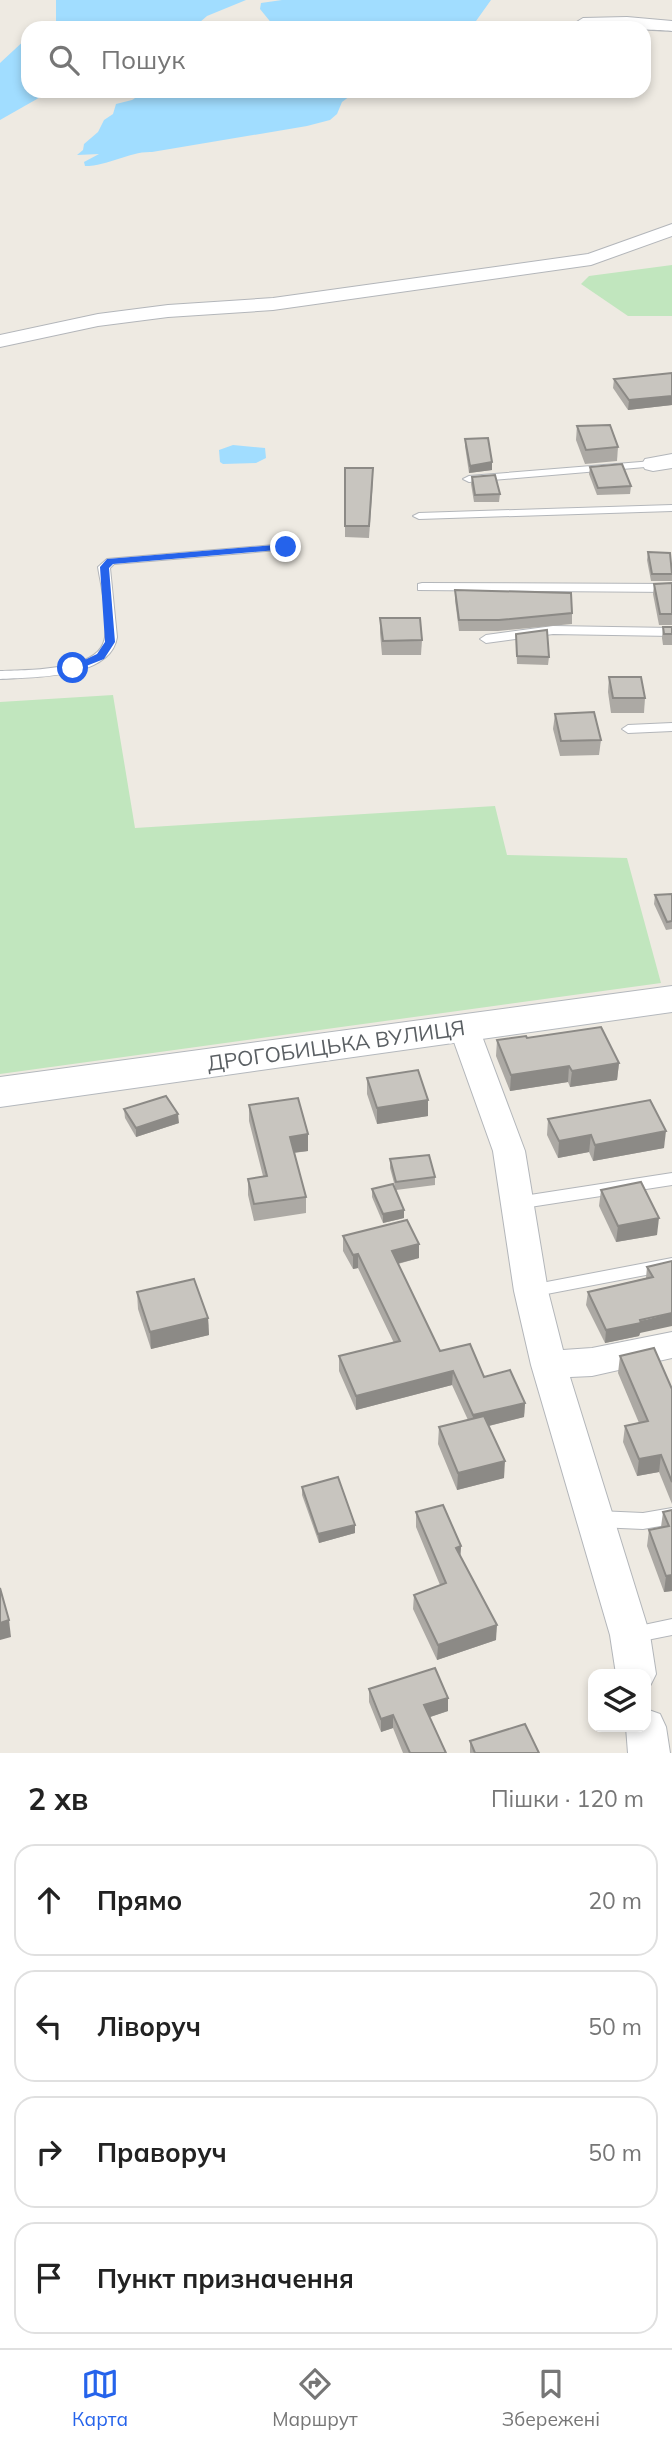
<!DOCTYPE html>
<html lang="uk">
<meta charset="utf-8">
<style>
:root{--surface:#fff;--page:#f6f6f6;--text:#222;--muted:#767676;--line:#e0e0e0;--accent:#2563eb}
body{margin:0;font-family:Mulish,sans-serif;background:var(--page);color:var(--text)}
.controls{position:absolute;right:21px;bottom:21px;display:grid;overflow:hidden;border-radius:14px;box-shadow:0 4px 10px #0003}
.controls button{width:63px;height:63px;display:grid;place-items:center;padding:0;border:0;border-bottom:2px solid var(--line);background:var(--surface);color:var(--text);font:35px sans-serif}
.stop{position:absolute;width:21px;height:21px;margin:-16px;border:5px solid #2563eb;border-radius:50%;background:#fff}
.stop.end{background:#2563eb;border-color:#fff;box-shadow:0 2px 7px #0008}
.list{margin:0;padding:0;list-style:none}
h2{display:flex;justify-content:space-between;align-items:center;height:91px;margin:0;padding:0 28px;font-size:30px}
h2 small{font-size:23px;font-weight:400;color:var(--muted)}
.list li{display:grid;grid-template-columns:46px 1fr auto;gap:21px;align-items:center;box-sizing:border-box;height:112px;margin:0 14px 14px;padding:0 14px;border:2px solid var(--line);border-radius:21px}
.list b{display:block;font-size:26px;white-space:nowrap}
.list em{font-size:23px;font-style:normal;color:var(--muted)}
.icon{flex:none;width:38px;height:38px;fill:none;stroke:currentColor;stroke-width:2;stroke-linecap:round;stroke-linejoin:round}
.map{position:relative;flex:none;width:672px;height:1753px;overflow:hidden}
.search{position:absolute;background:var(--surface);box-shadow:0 4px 10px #0003;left:21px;right:21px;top:21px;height:77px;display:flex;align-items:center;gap:18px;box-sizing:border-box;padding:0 24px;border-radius:21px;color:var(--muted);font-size:26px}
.sheet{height:595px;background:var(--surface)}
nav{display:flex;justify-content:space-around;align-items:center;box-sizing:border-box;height:98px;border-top:2px solid var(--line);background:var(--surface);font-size:19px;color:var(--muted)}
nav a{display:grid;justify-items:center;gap:4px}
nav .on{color:var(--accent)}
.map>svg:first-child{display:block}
.green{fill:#c1e6be}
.water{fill:#a1ddff}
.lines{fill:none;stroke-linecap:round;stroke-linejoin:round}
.lane-casing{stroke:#b3b6ba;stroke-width:2}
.street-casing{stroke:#b3b6ba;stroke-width:2}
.secondary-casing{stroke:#b4b8bd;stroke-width:2}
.lane{fill:#fff;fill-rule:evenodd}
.street{fill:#fff;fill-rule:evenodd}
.secondary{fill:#fff;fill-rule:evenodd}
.wall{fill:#aca9a4}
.shaded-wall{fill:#8c8a86}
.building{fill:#c8c5bf;stroke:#8c8a86;stroke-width:2}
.route{fill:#2563eb}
.labels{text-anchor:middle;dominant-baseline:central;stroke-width:6;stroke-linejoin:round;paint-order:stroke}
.street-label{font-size:21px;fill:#5a5f63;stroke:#fff}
</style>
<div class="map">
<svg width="672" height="1753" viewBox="0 0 672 1753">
<rect width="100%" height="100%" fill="#eeeae2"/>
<g class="green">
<polygon points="672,265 672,316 628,316 581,284 589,276"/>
<polygon points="113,695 135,828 495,806 507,855 627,858 661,983 0,1074 0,702"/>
</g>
<g class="water">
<polygon points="56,0 246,0 207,16 193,28 44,28 56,22"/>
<polygon points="282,0 491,0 471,28 271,28 273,25 260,9 261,3"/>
<polygon points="28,37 28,91 51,91 0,120 0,63"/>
<path d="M146,91H364L350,96L342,102L337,114L330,120L307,126L152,152C130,151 109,166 85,166L84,162L99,154L77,155L83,150L84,144L98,132L104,120L113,114L116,104L132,100Z"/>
<polygon points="233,445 265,448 266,458 256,463 223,464 220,462 219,450"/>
</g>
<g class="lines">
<g class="lane-casing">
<g id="lane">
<polygon points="653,461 657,462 657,466 469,482 463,479 469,476"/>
<polygon points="672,505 672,511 419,519 413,516 419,513"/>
<path d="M286,544L292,547L290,549L114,564L110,568L117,637C111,679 32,677 0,679V671C25,670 92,671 103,644C111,626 101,586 98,567L107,559Z"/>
<polygon points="422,583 672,584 672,592 418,590 418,584"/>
<polygon points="553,626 672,628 672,636 553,634 486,643 480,639 486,635"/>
<polygon points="672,723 672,731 628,733 622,729 628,725"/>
<polygon points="672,1173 672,1185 517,1209 511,1207 509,1203 511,1199 517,1197"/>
<polygon points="672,1258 672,1270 531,1297 525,1296 522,1291 525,1286 531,1285"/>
<polygon points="672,1508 672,1524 643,1529 598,1527 591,1524 589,1519 591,1514 598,1511 643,1513"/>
<polygon points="672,1619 672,1635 632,1643 625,1641 622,1635 625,1629"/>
</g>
</g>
<g class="street-casing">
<g id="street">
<path d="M627,17L672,21V31C656,29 581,29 575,23L583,18Z"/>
<polygon points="672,224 672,236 591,265 273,310 168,317 98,326 0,347 0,335 98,314 168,305 273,298 588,254"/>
<polygon points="672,454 672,468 653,471 645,469 642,464 645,459"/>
<polygon points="464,1018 475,1021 479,1028 525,1151 548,1291 563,1350 592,1348 672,1332 672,1358 592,1376 570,1377 650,1635 656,1674 650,1686 646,1688 646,1674 616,1674 610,1635 531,1365 514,1291 493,1151 449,1028 453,1021"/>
<polygon points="646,1709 660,1714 666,1727 670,1753 628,1753 626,1727 646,1727"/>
</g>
</g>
<g class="secondary-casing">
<polygon id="secondary" points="672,986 672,1012 0,1107 0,1077"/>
</g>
<use href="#lane" class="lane"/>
<use href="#street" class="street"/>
<use href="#secondary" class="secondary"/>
</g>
<g class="wall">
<polygon points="672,373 672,405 628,410 613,388 614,379"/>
<polygon points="577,426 618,447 617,461 585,464 576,440"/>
<polygon points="465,439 492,462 492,470 469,473 465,446"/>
<polygon points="590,467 631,486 630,494 597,495 589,474"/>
<polygon points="345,468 373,480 369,538 345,537"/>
<polygon points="472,477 500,494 499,502 474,502 471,484"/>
<polygon points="648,552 672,567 672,581 651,581 647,560"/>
<polygon points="672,583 672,625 659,625 653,594 654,584"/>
<polygon points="455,590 572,613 572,624 498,631 459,631 455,600"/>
<polygon points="380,618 422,640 421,655 382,655 380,633"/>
<polygon points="663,627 672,627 672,645 663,645 662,638"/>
<polygon points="516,634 549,657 548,665 517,664"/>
<polygon points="609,677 645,698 644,713 611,713 608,692"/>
<polygon points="555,714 601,740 599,755 560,756 553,729"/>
<polygon points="672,894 672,929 666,930 654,904 655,895"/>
<polygon points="527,1038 619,1063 617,1080 570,1087 568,1082 510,1091 496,1056 497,1040"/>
<polygon points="367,1078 428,1116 377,1124 367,1094"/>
<polygon points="249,1105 308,1151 294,1153 306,1197 306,1213 254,1221 248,1195 248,1179 263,1176 249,1121"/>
<polygon points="124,1109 179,1123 136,1137 125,1118"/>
<polygon points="548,1119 664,1148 593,1161 589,1152 558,1158 547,1135"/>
<polygon points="390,1159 435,1177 435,1185 396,1190 390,1168"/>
<polygon points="372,1189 404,1210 404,1218 383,1223 372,1197"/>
<polygon points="601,1190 657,1235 616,1242 599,1206"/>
<polygon points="343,1236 419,1258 398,1264 440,1351 484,1377 525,1403 524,1417 489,1426 504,1478 457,1490 438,1444 439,1427 468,1420 452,1385 356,1410 339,1371 339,1356 394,1343 358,1268 353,1269 343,1251"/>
<polygon points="672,1261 639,1336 605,1343 586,1305 588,1292 646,1278 647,1267"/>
<polygon points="137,1292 208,1318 209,1335 151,1349 138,1309"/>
<polygon points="620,1356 672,1389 672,1504 659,1472 637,1476 623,1442 625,1426 639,1423 618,1373"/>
<polygon points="302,1487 355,1525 355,1533 319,1543 302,1495"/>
<polygon points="672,1510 672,1591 664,1592 647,1546 649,1530 661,1527 663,1512"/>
<polygon points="416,1512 461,1546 460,1556 496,1640 437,1660 413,1609 414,1595 440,1585 416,1527"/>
<polygon points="369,1689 448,1711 430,1717 446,1753 403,1753 393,1728 381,1732 369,1702"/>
<polygon points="470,1741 539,1753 470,1753"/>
</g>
<g class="shaded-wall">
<polygon points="672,396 672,405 628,410 629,400"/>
<polygon points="492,462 492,470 469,473 470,466"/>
<polygon points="619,1063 617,1080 570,1087 572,1071"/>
<polygon points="569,1066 568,1082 510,1091 511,1075"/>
<polygon points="428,1100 428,1116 377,1124 377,1108"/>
<polygon points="178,1114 179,1123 136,1137 136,1128"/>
<polygon points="666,1131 664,1148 593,1161 595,1145"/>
<polygon points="308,1134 308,1151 290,1153 290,1137"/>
<polygon points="591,1135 589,1152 558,1158 559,1141"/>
<polygon points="404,1210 404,1218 383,1223 383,1214"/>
<polygon points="659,1218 657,1235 616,1242 618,1226"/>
<polygon points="419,1244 419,1258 392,1265 392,1251"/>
<polygon points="358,1254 358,1268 353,1269 353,1255"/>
<polygon points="672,1313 672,1326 640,1333 639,1336 605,1343 606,1330"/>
<polygon points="208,1318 209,1335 151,1349 150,1332"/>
<polygon points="453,1371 452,1385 356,1410 356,1396"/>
<polygon points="525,1403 524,1417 472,1430 473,1415"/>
<polygon points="661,1455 659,1472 637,1476 639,1459"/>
<polygon points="505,1461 504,1478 457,1490 458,1473"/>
<polygon points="355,1525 355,1533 319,1543 318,1534"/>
<polygon points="461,1546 460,1561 456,1548"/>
<polygon points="672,1575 672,1591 664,1592 666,1576"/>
<polygon points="9,1620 11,1637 0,1640 0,1623"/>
<polygon points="497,1625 496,1640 437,1660 438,1645"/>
<polygon points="448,1698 448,1711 424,1719 424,1705"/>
<polygon points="393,1715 393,1728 381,1732 381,1719"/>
</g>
<g class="building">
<polygon points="672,373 672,396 629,400 614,379"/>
<polygon points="610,425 618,447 586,450 577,426"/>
<polygon points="488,438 492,462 470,466 465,439"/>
<polygon points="622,464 631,486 598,488 590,467"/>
<polygon points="345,468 373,468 369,526 345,526"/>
<polygon points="495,475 500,494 475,495 472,477"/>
<polygon points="648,552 670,553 672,574 652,574"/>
<polygon points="672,583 672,614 660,614 654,584"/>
<polygon points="455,590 571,593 572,613 499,620 459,620"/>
<polygon points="380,618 420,618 422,640 383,641"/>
<polygon points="663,627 672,627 672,634 664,634"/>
<polygon points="547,630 549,657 517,656 516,634"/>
<polygon points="609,677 641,677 645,698 613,698"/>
<polygon points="594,712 601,740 561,741 555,714"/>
<polygon points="672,894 672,921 667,922 655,895"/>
<polygon points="601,1027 619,1063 572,1071 569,1066 511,1075 497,1040 526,1036 527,1038"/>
<polygon points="418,1070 428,1100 377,1108 367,1078"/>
<polygon points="166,1096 178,1114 136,1128 124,1109"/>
<polygon points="298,1098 308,1134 290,1137 306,1197 254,1204 248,1179 267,1176 249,1105"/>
<polygon points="650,1100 666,1131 595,1145 591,1135 559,1141 548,1119"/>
<polygon points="429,1155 435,1177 396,1182 390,1159"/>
<polygon points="641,1182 659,1218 618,1226 601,1190"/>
<polygon points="393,1184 404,1210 383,1214 372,1189"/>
<polygon points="407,1220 419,1244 392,1251 440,1351 470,1344 484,1377 510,1370 525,1403 473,1415 453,1371 356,1396 339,1356 400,1341 358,1254 353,1255 343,1236"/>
<polygon points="672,1261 672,1313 640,1320 641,1323 606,1330 588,1292 653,1277 647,1267"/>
<polygon points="194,1279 208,1318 150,1332 137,1292"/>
<polygon points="654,1348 672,1389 672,1482 661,1455 639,1459 625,1426 648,1421 620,1356"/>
<polygon points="484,1416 505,1461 458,1473 439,1427"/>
<polygon points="338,1477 355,1525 318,1534 302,1487"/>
<polygon points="443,1505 461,1546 456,1548 497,1625 438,1645 414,1595 446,1583 416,1512"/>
<polygon points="672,1510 672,1575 666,1576 649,1530 669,1526 663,1512"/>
<polygon points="0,1588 9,1620 0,1623"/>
<polygon points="435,1668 448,1698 424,1705 446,1753 410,1753 393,1715 381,1719 369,1689"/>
<polygon points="525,1724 539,1753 475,1753 470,1741"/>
</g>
<polygon class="route" points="286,544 290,547 289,549 113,564 109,568 115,642 104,659 76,670 68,668 97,654 105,642 100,567 107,559"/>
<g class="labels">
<g class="street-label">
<text transform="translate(336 1045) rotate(-8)">ДРОГОБИЦЬКА ВУЛИЦЯ</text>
</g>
</g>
</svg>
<div class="controls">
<button><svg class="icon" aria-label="layers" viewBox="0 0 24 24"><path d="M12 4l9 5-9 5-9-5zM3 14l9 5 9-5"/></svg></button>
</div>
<div class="stop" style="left:73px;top:668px"></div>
<div class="stop end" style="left:286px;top:547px"></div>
<div class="search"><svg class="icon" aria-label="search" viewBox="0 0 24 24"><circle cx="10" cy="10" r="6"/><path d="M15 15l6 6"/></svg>Пошук</div>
</div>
<section class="sheet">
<h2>2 хв<small>Пішки · 120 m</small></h2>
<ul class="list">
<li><svg class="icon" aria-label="ahead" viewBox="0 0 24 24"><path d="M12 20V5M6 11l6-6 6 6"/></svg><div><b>Прямо</b></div><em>20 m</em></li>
<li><svg class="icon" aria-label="left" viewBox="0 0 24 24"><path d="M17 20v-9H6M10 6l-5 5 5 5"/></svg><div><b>Ліворуч</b></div><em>50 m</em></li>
<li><svg class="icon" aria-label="right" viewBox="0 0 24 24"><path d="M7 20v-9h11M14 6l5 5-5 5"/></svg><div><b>Праворуч</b></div><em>50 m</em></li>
<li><svg class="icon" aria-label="arrive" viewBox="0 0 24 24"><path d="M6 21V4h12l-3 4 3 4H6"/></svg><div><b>Пункт призначення</b></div></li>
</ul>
</section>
<nav>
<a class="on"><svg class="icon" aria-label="map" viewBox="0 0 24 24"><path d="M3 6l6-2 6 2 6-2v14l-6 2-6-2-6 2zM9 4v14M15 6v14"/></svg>Карта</a>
<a><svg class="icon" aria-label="directions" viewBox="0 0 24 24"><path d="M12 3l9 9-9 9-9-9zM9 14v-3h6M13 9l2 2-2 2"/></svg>Маршрут</a>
<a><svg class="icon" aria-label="saved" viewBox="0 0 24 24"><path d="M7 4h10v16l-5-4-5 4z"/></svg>Збережені</a>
</nav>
